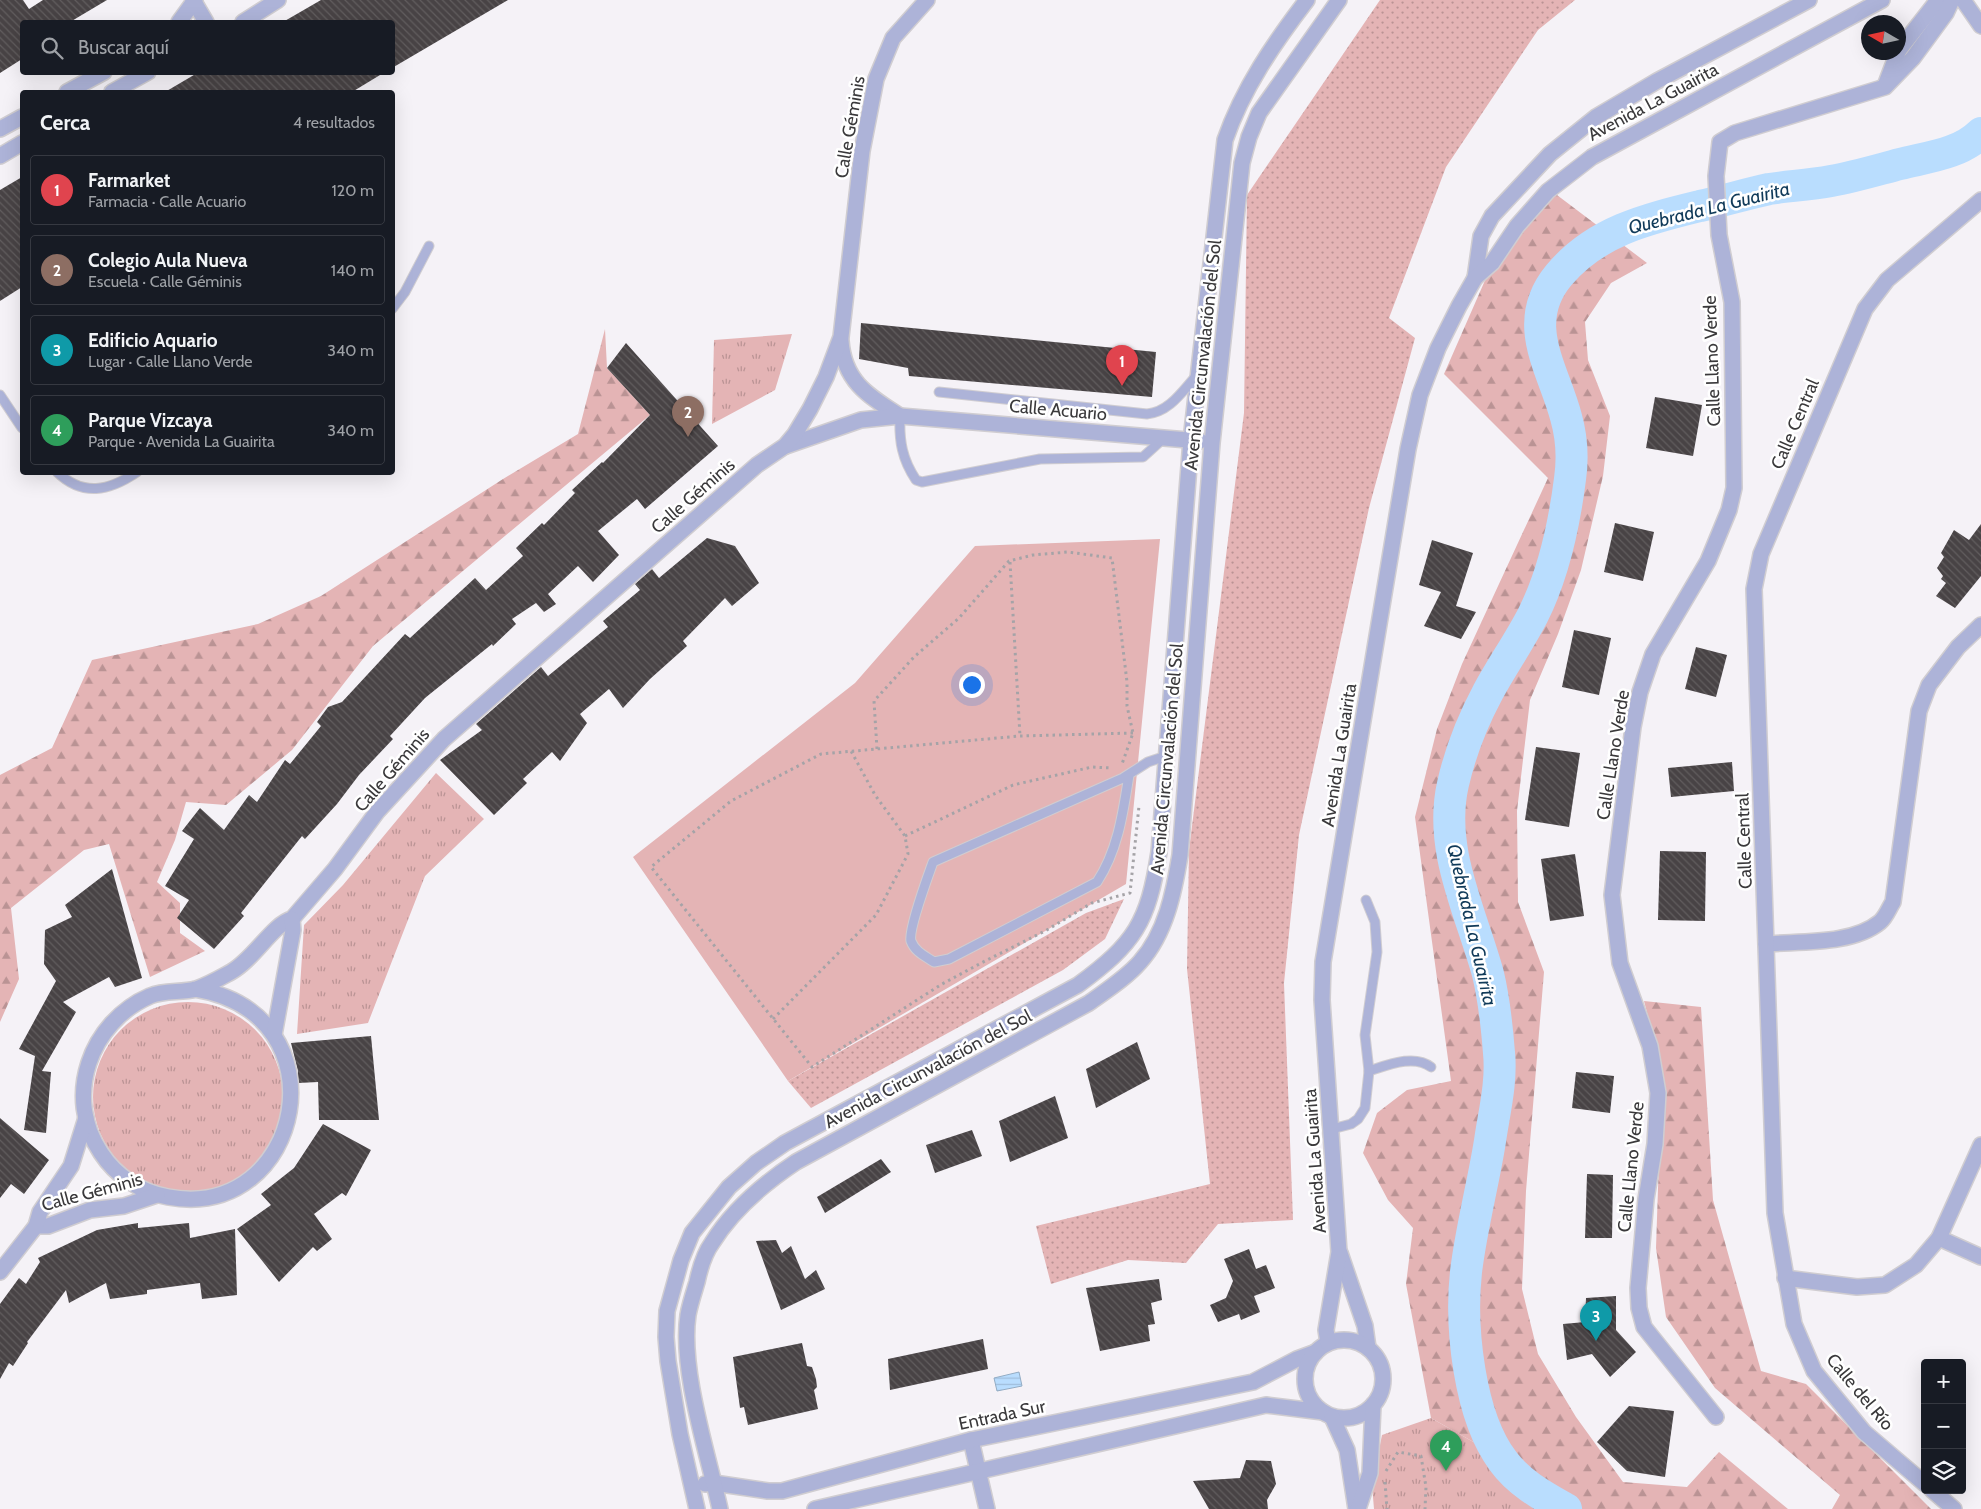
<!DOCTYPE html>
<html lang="es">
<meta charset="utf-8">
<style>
:root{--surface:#171b24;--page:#20242c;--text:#f1f3f6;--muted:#9ea1a6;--line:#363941;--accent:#d93025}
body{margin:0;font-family:Cabin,sans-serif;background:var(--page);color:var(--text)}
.controls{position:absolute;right:15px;bottom:15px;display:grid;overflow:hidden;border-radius:5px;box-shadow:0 5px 20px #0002}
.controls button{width:45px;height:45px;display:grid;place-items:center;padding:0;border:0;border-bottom:1px solid var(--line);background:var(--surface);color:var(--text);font:25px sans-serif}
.compass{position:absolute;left:1861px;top:15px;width:45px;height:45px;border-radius:50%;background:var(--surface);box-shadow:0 5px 20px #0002;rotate:279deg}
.you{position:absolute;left:971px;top:684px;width:18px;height:18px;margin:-12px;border:4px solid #fff;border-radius:50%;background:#1a73e8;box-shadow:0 0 0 8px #1a73e833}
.badge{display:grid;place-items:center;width:32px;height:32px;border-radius:50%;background:var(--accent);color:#fff;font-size:16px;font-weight:700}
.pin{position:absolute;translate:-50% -41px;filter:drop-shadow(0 1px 2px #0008)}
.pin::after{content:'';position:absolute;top:26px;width:18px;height:15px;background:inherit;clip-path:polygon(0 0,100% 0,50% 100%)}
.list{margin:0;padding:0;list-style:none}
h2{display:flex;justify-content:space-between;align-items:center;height:65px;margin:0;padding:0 20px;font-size:21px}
h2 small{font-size:16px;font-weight:400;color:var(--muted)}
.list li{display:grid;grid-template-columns:32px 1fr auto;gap:15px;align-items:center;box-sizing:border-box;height:70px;margin:0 10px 10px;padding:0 10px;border:1px solid var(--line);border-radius:5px}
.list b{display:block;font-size:19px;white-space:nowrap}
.list p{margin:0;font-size:16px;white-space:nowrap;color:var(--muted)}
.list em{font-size:16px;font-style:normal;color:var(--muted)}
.icon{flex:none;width:28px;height:28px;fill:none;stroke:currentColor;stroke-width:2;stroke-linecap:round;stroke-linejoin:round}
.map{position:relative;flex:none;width:1981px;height:1509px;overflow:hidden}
.search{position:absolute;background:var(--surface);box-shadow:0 5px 20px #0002;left:20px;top:20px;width:375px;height:55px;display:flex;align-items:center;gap:12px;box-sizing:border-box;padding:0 18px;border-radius:5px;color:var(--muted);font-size:19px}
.panel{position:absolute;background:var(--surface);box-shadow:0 5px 20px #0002;left:20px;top:90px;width:375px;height:385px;border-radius:5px}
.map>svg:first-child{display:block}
.grass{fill:url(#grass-dots)}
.forest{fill:url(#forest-firs)}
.park{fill:url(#park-tufts)}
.pitch{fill:#e4b4b5}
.water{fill:url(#water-rules);stroke:#93acc4}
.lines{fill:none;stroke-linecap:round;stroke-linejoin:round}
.river{stroke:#b9ddfe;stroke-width:32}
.building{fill:url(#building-back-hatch)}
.service-casing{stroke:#d0cdd1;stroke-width:11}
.minor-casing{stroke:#d0cdd1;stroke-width:18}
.tertiary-casing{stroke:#d0cdd1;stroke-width:18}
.path{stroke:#a5a3a7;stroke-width:3;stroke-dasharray:2.5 4;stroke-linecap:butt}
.service{stroke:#adb3d8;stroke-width:9}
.minor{stroke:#adb3d8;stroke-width:15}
.tertiary{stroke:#adb3d8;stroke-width:15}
.labels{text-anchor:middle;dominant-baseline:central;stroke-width:5;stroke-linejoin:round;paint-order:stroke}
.street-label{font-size:18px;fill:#3a393b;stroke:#fff}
.water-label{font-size:19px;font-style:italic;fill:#103a59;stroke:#fff}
</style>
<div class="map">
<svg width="1981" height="1509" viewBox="0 0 1981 1509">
<defs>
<pattern id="grass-dots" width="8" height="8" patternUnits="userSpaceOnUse" patternTransform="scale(1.25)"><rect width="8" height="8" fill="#e4b4b5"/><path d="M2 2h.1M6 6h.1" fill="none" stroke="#ba9394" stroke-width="1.8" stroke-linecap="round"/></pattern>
<pattern id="forest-firs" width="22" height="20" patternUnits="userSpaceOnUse" patternTransform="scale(1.25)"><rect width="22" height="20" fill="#e4b4b5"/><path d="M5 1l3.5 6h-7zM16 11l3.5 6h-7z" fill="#ba9394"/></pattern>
<pattern id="park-tufts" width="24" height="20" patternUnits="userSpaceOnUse" patternTransform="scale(1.25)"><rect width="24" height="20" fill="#e4b4b5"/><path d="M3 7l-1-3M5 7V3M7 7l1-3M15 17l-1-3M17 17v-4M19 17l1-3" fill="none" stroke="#ba9394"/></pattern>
<pattern id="water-rules" width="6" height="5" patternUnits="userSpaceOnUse" patternTransform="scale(1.25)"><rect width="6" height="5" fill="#b9ddfe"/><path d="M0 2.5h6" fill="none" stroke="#a0bedb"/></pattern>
<pattern id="building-back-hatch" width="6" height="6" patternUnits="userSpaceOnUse" patternTransform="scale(1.25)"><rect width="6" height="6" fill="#484345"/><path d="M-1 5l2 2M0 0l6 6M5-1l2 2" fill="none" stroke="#615d5e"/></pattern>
</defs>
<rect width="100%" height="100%" fill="#f5f2f7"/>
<g class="grass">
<polygon points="1380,0 1575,0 1538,30 1446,167 1389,318 1415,338 1369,508 1299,835 1284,983 1293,1220 1218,1224 1186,1263 1128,1260 1051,1284 1036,1226 1210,1184 1187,969 1189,850 1244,413 1247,195"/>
<polygon points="1124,899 1105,939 1063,970 811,1108 788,1081 1086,913"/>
</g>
<g class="forest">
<polygon points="1549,189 1647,263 1611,283 1585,322 1588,360 1610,416 1603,476 1581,570 1558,634 1530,700 1517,811 1518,902 1544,972 1526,1191 1522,1289 1538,1354 1576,1417 1623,1482 1687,1487 1719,1452 1788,1509 1561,1509 1500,1457 1431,1418 1406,1284 1413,1228 1388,1200 1363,1153 1377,1113 1407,1090 1451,1081 1415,817 1437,729 1462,664 1548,478 1444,374 1490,269"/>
<polygon points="605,329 607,368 650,415 373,646 292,750 226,805 186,802 175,840 157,882 180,903 180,933 205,951 150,977 109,844 84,850 11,908 19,979 0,1022 0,775 52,748 92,660 258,624 321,596 503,479 578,434"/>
<polygon points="1644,1001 1701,1007 1713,1200 1761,1371 1806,1384 1931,1509 1832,1509 1840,1495 1715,1388 1666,1317 1656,1248 1662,1070"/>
</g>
<g class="park">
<polygon points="792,334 775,390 712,424 714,340"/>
<polygon points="436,773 484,819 425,876 368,1023 297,1034 304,925 343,885"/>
<circle cx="188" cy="1097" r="95"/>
<polygon points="1431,1418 1500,1457 1567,1509 1374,1509 1372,1485 1382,1435"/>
</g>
<polygon class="pitch" points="1160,539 1126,884 788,1081 633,857 855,683 975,546"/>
<polygon class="water" points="1019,1372 1022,1386 997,1391 994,1378"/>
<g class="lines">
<path class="river" d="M1566,1509C1543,1496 1519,1483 1503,1461C1469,1416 1460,1327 1466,1272C1471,1229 1483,1185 1490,1141C1494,1113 1502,1082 1499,1053C1497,1027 1494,999 1488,974C1471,912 1438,849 1453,784C1460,753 1473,720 1488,692C1502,666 1519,642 1533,615C1554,573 1564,526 1570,479C1573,458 1572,438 1566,417C1553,368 1519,323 1559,275C1596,231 1647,219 1700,206C1723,201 1746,194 1769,189C1789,186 1810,185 1831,181C1854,177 1877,170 1900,164C1928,157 1960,154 1981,133"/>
</g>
<g class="building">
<polygon points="0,0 23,0 29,9 43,0 107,0 70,22 22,22 22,59 0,73"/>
<polygon points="321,0 508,0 392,68 392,22 283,22"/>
<polygon points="199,72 385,72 352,92 165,92"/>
<polygon points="22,177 22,287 0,301 0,190"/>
<polygon points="861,323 1156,352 1152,397 909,376 908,368 859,359"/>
<polygon points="626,343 718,446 645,509 637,499 598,531 619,555 593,582 578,566 548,594 556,604 544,612 536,603 512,619 516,624 493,646 492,644 425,698 390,736 393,739 359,775 337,804 305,839 302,836 241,913 244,916 214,949 177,918 189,900 165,886 194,839 182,831 200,808 224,830 249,795 257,802 285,760 290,764 321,726 317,722 328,707 342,702 405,634 410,638 475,578 486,590 523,556 516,548 542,523 544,525 575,493 572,490 602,462 603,463 650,415 607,368"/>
<polygon points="1655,397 1702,405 1693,456 1646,448"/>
<polygon points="1615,523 1654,532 1643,581 1604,572"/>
<polygon points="1981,524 1981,576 1955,608 1936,596 1946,583 1941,579 1943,576 1937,568 1944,557 1941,553 1954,530 1969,540"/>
<polygon points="707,538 735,546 759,583 732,606 725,598 683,641 687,646 650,679 623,708 609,689 580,714 587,723 560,761 552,752 523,779 527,783 494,815 440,760 482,730 476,724 541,667 548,676 608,627 603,621 640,590 635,584 652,569 659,578"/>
<polygon points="1432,540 1473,553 1456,606 1476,612 1461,639 1424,626 1441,592 1419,585"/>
<polygon points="1574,630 1611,638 1599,695 1562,687"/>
<polygon points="1696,647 1727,655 1716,697 1685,689"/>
<polygon points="1536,747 1580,753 1569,827 1525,820"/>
<polygon points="1732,762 1734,791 1671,797 1668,768"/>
<polygon points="1660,851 1706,852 1705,921 1658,920"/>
<polygon points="1575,854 1584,916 1550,921 1541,859"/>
<polygon points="112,869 142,978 115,987 109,977 63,1002 76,1012 42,1071 51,1072 46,1133 24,1130 35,1056 19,1049 56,981 44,964 45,930 72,917 65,905"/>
<polygon points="371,1036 379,1120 319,1120 318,1082 298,1083 298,1071 291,1043"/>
<polygon points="1137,1042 1150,1079 1096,1108 1086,1069"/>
<polygon points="1576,1072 1614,1076 1610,1113 1572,1108"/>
<polygon points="1055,1096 1068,1138 1010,1162 999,1121"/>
<polygon points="0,1118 49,1160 24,1194 11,1184 0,1198"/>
<polygon points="323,1124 371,1150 346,1196 342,1193 314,1214 332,1239 317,1251 313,1247 279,1282 237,1229 271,1205 261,1194 294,1168"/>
<polygon points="972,1130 982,1156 935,1173 926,1145"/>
<polygon points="881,1159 891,1172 825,1213 817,1197"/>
<polygon points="1587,1174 1613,1175 1612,1238 1585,1238"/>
<polygon points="138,1223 138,1228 189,1223 190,1238 235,1229 237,1295 202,1299 200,1283 147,1290 147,1294 110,1299 106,1283 69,1303 66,1290 27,1342 28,1343 13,1366 9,1363 0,1379 0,1304 19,1278 26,1284 40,1262 38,1258 97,1230"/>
<polygon points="776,1240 782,1253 791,1246 805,1279 816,1270 825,1289 781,1310 756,1241"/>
<polygon points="1249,1249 1256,1269 1266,1265 1275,1288 1254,1296 1260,1312 1241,1320 1239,1314 1218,1322 1210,1305 1226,1298 1233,1281 1224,1259"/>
<polygon points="1159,1279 1162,1300 1151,1303 1155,1324 1148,1325 1150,1341 1100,1351 1086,1288"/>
<polygon points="1616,1296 1616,1330 1636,1352 1610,1377 1592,1354 1567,1360 1563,1324 1585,1322 1586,1298"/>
<polygon points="983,1339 988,1369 890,1390 888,1359"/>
<polygon points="802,1343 807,1366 812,1367 816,1379 817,1387 814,1390 818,1409 748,1425 744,1407 740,1408 733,1357"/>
<polygon points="1629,1406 1674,1411 1665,1477 1627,1471 1597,1442"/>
<polygon points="1246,1460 1271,1461 1276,1484 1267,1500 1268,1509 1209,1509 1193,1481 1240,1478"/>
</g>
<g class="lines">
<g class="service-casing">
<g id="service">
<polyline points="392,309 405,292 429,246"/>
<path d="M939,392L1147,414C1170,412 1183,390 1198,374"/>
<polyline points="0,395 22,428"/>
<path d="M900,416C899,441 902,459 916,480L922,482L1040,459L1143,457L1164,438"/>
<path d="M57,472C83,497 109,491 137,472"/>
<path d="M1129,775C1123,813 1118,850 1097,882L949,959L934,962C925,956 915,952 911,941C908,930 928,876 933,862L1123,778L1148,762L1166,756"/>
<path d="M1369,1071C1388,1065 1414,1054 1431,1067"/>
<polyline points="1332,1129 1351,1124 1358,1119 1365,1108 1369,1071 1365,1035 1377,952 1375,922 1366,900"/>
</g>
</g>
<g class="minor-casing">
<g id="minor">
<polyline points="193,0 206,22"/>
<polyline points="1963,0 1981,26"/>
<polyline points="179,22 195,0"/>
<polyline points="243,22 278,0"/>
<polyline points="1898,51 1938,0"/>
<polyline points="1885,86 1898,52"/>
<polyline points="67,92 104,72"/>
<polyline points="112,92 148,72"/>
<polyline points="0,129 22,117"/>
<polyline points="0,156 22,143"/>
<polyline points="1475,278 1481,236 1492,216 1550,154 1596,117 1657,81 1809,0"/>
<path d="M841,341C844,382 869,396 900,416"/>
<polyline points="786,446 861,420 900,416 1200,441"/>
<path d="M1766,944C1801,941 1852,945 1880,922C1886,917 1889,908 1893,902L1919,711L1929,685L1958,647L1981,625"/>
<path d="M195,989C346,1013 304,1222 168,1197C140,1192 116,1176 101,1153C63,1097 90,1022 150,996C165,990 181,993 196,989C208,985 220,978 231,972C254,959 273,924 292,919L335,869L377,812L444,739L757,465L785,446L795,434L810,409L826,377L841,337L862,151L876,79L893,38L927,0"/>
<polyline points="274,1035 293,930 292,919"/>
<polyline points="36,1226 48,1226 90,1210 124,1206 157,1195"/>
<polyline points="1939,1238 1981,1257"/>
<polyline points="0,1272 36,1226 40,1212 71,1166 86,1118"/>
<polyline points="1785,1278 1857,1287 1885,1285 1916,1265 1939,1238 1981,1145"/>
<polyline points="1716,1417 1644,1327 1639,1308 1638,1288 1646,1199 1655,1144 1658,1093 1650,1046 1620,963 1612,895 1633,727 1640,692 1653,654 1708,561 1729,510 1734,488 1732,302 1719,235 1716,176 1720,142 1735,133 1885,87 1913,58 1946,13 1952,0"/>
<polyline points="971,1440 987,1509"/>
<polyline points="705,1484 714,1483 768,1491 782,1491 971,1440 1253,1382 1297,1359 1316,1352"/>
<polyline points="1925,1484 1864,1432 1814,1371 1794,1324 1775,1213 1754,589 1761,554 1865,309 1887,280 1981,200"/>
<polyline points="1932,1490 1954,1509"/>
<path d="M697,1509L680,1434L668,1361L666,1337L667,1311L681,1260L692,1233L729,1187L756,1163L785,1143L1078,985C1135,943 1148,923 1159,852L1191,440L1225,140C1243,88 1274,43 1307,0"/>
<path d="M720,1509C708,1454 680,1370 688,1315C690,1304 694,1292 697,1282C700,1268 704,1254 712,1243C733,1209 763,1184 796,1162L1089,1003C1107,990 1126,978 1140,962C1166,933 1174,892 1180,855L1212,443L1242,163L1249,137L1259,113L1339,0"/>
<polyline points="815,1509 1266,1405 1323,1412"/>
</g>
</g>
<g class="tertiary-casing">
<g id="tertiary">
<polyline points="1340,1253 1365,1326 1368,1348"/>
<circle cx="1344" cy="1379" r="39"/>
<polyline points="1328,1343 1326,1330 1339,1252 1322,1000 1323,962 1408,449 1420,395 1438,348 1459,306 1475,278 1492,263 1517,226 1548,191 1592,157 1882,0"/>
<polyline points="1332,1417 1347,1450 1356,1509"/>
<polyline points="1358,1509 1370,1473 1373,1405"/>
</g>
</g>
<g class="path">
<polyline points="1010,562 1020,736"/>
<polyline points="1133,733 1020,736 821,754 731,801 651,867 812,1067 942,984 985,961 1045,931 1092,903 1130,893 1139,806"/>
<polyline points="877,749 874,701 914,657 959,618 1009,561 1033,555 1068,552 1112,558 1127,682 1127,706 1133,733 1122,764"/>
<polyline points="905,836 1013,785 1092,767 1111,768"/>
<polyline points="773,1019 876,915 908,854 905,836 875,795 851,751"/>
<polyline points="1386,1471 1398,1452 1421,1456 1426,1487 1425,1509"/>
<polyline points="1385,1482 1387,1509"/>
</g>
<use href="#service" class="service"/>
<use href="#minor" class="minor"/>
<use href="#tertiary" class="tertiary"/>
</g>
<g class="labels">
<g class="street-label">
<text transform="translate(1653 102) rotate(-28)">Avenida La Guairita</text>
<text transform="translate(850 127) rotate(-80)">Calle Géminis</text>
<text transform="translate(1203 355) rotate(-84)">Avenida Circunvalación del Sol</text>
<text transform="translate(1712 361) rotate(-92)">Calle Llano Verde</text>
<text transform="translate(1058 410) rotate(5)">Calle Acuario</text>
<text transform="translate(1795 424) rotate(-67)">Calle Central</text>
<text transform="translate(693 496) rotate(-41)">Calle Géminis</text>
<text transform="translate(1339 755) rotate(-81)">Avenida La Guairita</text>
<text transform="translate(1613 755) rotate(-81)">Calle Llano Verde</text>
<text transform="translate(1167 759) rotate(-85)">Avenida Circunvalación del Sol</text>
<text transform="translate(392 770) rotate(-49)">Calle Géminis</text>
<text transform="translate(1744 841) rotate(-92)">Calle Central</text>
<text transform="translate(928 1069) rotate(-28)">Avenida Circunvalación del Sol</text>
<text transform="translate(1315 1161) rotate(-94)">Avenida La Guairita</text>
<text transform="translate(1631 1167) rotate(-84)">Calle Llano Verde</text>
<text transform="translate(92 1192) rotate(-15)">Calle Géminis</text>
<text transform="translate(1860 1392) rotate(50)">Calle del Río</text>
<text transform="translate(1002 1415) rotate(-12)">Entrada Sur</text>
</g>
<g class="water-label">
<text transform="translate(1709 208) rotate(-14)">Quebrada La Guairita</text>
<text transform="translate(1472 925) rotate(77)">Quebrada La Guairita</text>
</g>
</g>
</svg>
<div class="controls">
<button>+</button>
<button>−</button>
<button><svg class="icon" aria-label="layers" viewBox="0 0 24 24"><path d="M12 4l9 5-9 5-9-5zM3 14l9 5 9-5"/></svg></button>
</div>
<svg class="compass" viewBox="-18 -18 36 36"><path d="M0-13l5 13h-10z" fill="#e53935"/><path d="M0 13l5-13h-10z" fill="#9ea1a6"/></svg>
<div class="you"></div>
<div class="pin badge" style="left:1122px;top:386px;background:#e0444e">1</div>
<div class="pin badge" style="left:688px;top:437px;background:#8d6e63">2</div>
<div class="pin badge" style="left:1596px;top:1341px;background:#0f9aa8">3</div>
<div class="pin badge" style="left:1446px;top:1471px;background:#2e9e5b">4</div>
<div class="search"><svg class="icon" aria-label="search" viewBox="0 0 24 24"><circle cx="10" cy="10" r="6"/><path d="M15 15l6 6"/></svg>Buscar aquí</div>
<section class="panel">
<h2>Cerca<small>4 resultados</small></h2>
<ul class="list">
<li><span class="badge" style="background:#e0444e">1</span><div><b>Farmarket</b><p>Farmacia · Calle Acuario</p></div><em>120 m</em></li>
<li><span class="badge" style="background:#8d6e63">2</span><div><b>Colegio Aula Nueva</b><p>Escuela · Calle Géminis</p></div><em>140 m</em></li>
<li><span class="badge" style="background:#0f9aa8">3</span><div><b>Edificio Aquario</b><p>Lugar · Calle Llano Verde</p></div><em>340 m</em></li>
<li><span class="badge" style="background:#2e9e5b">4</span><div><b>Parque Vizcaya</b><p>Parque · Avenida La Guairita</p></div><em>340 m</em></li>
</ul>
</section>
</div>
